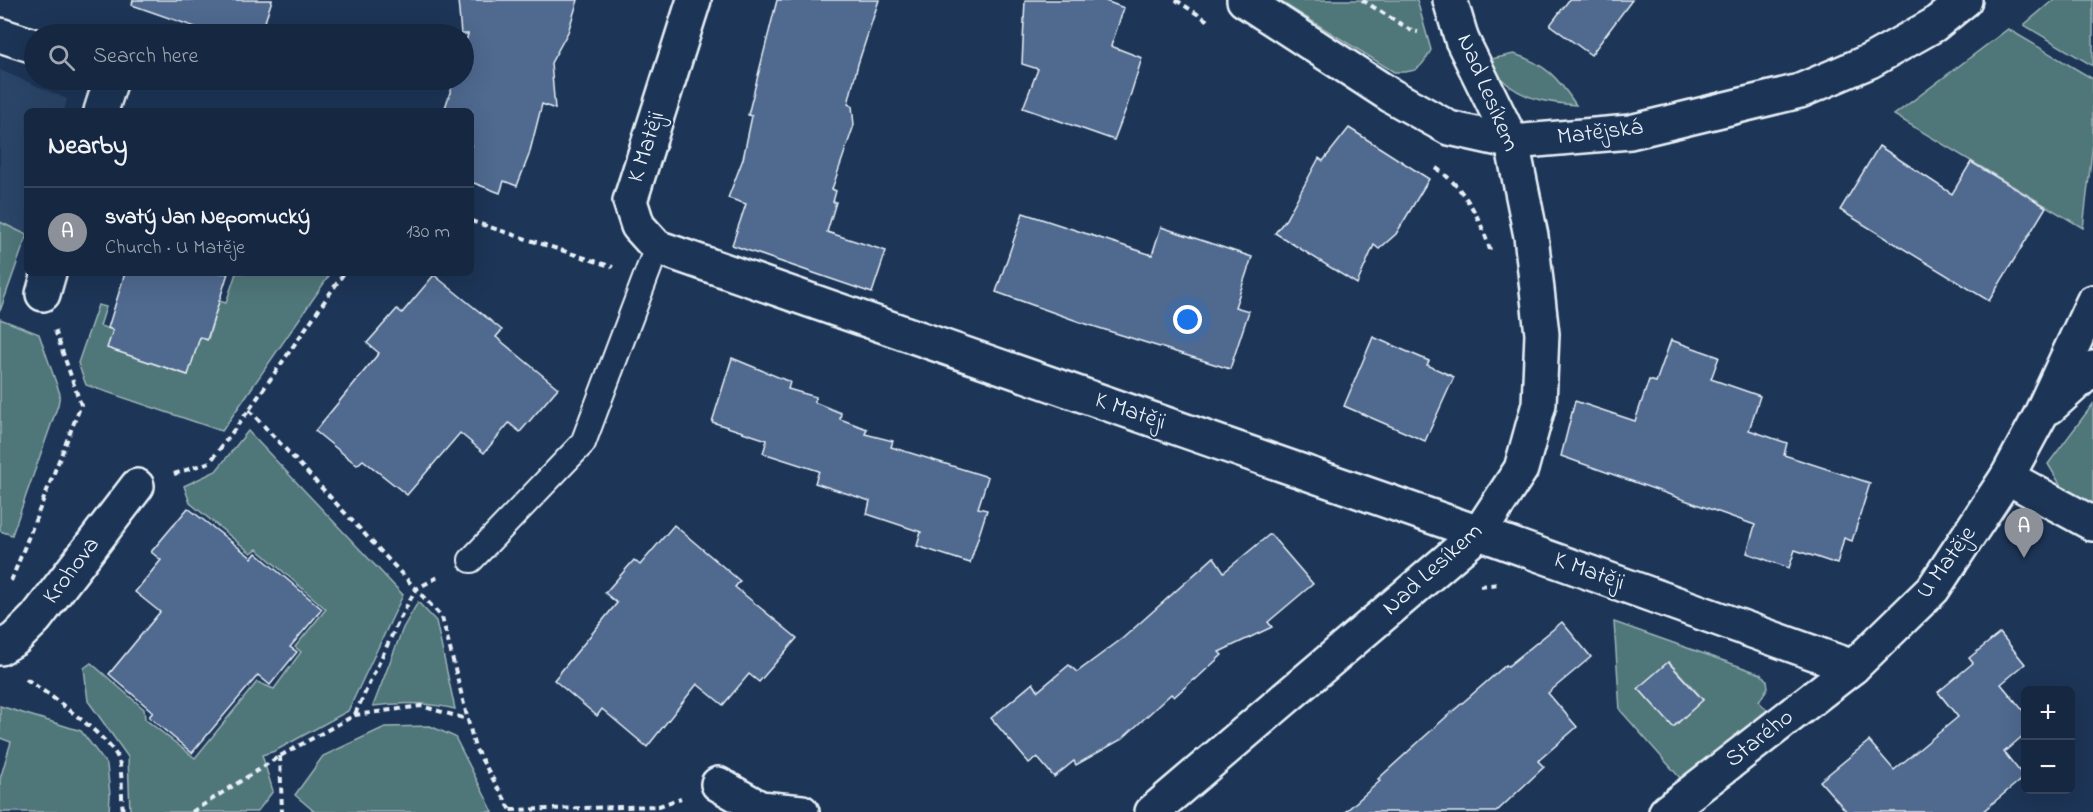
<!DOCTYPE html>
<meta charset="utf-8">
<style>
:root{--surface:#162841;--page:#23344c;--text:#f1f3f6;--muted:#9ea6b1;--line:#35445a;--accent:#8c9099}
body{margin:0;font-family:"Indie Flower",sans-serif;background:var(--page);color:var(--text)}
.controls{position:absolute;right:18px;bottom:18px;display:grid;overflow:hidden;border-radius:9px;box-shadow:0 6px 24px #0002}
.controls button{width:54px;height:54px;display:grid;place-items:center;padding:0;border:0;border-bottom:2px solid var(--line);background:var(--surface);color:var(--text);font:30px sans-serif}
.you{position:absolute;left:1188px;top:320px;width:21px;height:21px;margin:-15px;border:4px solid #fff;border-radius:50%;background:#1a73e8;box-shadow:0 0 0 9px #1a73e833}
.badge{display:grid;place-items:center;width:39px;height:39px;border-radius:50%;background:var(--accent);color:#fff;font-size:20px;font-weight:700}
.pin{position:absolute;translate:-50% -50px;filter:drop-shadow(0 2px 3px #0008)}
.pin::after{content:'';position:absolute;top:32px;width:21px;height:18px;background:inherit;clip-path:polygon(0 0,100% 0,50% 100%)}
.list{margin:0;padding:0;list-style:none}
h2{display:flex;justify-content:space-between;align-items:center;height:78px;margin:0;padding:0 24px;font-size:26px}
h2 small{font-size:20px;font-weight:400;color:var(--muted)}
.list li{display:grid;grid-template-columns:39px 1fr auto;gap:18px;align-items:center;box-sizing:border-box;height:90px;padding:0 24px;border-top:2px solid var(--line)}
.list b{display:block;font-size:22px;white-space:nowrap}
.list p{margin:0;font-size:20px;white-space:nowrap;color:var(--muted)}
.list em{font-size:20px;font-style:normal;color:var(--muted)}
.icon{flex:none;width:33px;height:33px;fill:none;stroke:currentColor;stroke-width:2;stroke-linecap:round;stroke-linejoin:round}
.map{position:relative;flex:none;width:2093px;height:812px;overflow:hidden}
.search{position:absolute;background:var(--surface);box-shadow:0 6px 24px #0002;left:24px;top:24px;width:450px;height:66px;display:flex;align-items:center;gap:15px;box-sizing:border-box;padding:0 21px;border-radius:33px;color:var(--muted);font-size:22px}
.panel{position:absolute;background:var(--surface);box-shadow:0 6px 24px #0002;left:24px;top:108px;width:450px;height:168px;border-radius:9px}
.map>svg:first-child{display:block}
.built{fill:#2c4568}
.green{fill:#507679;stroke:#9cb4b8;stroke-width:1.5;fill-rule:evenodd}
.building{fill:#50698f;stroke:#e8f1f8;stroke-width:1.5}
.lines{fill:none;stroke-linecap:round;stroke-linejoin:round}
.service-casing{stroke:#e8f1f8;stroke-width:28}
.pedestrian-casing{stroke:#e8f1f8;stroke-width:38}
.minor-casing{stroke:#e8f1f8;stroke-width:38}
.path{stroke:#e8f1f8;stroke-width:4;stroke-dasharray:6 4.5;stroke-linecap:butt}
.service{stroke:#1d3557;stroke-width:24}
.pedestrian{stroke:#1d3557;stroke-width:33}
.minor{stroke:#1d3557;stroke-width:33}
.labels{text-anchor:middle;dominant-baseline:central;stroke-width:4.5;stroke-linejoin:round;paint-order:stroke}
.street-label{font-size:24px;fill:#e8f1f8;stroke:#1d3557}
</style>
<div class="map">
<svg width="2093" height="812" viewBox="0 0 2093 812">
<rect width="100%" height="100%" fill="#1d3557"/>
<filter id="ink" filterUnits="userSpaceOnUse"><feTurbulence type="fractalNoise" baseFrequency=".0167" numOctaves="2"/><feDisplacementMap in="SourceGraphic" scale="12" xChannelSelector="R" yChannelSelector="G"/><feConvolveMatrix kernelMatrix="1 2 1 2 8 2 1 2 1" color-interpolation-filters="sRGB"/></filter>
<g filter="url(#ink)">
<polygon class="built" points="0,70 67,99 64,111 27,111 27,235 0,222"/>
<g class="green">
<path d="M1278,0H1417L1431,50C1421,70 1415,73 1394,72Z"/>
<polygon points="2053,0 2093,0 2093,66 2024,25"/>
<polygon points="2008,29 2093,79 2093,143 2083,228 1894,115"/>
<path d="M1514,54C1546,64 1558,78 1576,105C1552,103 1524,100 1505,82C1498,76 1493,67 1487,60Z"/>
<polygon points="0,222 27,235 0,311"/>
<polygon points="236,273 331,273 222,431 86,385 78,363 98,305 106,307 100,326 113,330 108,348 187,375 200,337 208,339 219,301 226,303"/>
<polygon points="0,319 39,334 60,394 58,405 12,535 0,531"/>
<polygon points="2093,404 2093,506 2064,491 2048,464"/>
<polygon points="248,431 403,595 348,711 275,751 262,755 273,791 257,812 130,812 128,757 88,701 84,668 91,663 144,709 145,719 195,758 257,682 274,689 301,652 295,647 326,609 257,549 251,553 190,503 184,486 216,471"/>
<path d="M418,602L436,621L455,709C427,702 401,702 373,706L403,628Z"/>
<path d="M1614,622L1761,674L1767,681L1768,687L1759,702L1767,710L1681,779L1620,710ZM1669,662L1703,699L1674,727L1639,689Z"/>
<polygon points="0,706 81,731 107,765 110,795 109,812 0,812 0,779 11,742 0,738"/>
<polygon points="430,726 455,737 493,812 315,812 295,795 323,756 385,727"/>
</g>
<g class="building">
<polygon points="133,0 272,0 261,34 215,34 132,5"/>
<polygon points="458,0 578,0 568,32 551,63 555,109 542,104 529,155 517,186 504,181 500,193 471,182 471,111 444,111 454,80 464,80 464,49 468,34 461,34"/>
<polygon points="777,0 879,0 858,64 848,104 852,106 854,125 832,189 836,191 833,202 836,202 827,232 886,251 872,293 732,245 746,204 728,198 743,159 752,116 748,115"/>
<polygon points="1025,0 1103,0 1124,8 1111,46 1142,58 1127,106 1114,140 1023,108 1038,69 1022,64"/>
<polygon points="1569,0 1632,0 1591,55 1550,25"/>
<polygon points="1349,128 1429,179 1396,234 1379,249 1374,245 1357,284 1275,233 1286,219 1319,158 1323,161"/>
<polygon points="1879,146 1952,194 1971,162 2046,207 1989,301 1840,210"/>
<polygon points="1023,213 1152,255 1161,227 1252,257 1235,307 1249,311 1230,369 1080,322 996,292"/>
<polygon points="125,273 228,273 207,340 200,337 188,375 107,348 113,330 108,328"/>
<polygon points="434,275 502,330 496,337 558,388 520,432 509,423 484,453 460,433 407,495 363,460 357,465 315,431 379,353 367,343 397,309 402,313"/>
<polygon points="1373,337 1429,361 1427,365 1454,377 1425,441 1344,406"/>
<polygon points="1671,340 1719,357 1711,379 1760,396 1749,430 1787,443 1784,455 1870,483 1852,541 1844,538 1837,564 1795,550 1789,568 1747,553 1755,525 1561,456 1575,401 1635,421 1649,380 1656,382"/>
<polygon points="732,358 790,382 788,389 816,397 814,402 841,413 840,419 867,429 865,434 893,441 891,447 988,477 978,508 987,510 970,563 917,546 921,532 867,514 870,501 815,483 819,471 763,453 767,440 712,422"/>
<polygon points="188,508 252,558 256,553 322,609 290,647 297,652 270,685 258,675 192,753 149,717 153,712 109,674 160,612 135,592 161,560 151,552"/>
<polygon points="674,525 740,581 735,587 797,638 759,682 749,674 723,705 697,684 647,747 602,709 597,716 554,680 617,603 605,593 634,560 640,565"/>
<polygon points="1270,534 1313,584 1268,622 1272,627 1219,652 1222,655 1195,680 1194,679 1174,697 1171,694 1122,739 1076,765 1074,761 1054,777 1037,757 1029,763 991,718 1033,683 1038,691 1069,665 1077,672 1123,638 1214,557 1224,572"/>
<polygon points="1562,622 1591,657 1548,693 1577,727 1538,761 1544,767 1496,812 1345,812 1380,781 1378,779 1445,718 1506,665 1508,666"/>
<polygon points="2000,633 2025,664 2001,684 2025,713 2025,734 2004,752 2024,777 1982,812 1847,812 1820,781 1869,741 1894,770 1958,717 1938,692 1973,663 1969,658"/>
<polygon points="1668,662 1703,700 1673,727 1638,688"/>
</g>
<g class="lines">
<g class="service-casing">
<polyline id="service" points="471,560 583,443 657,247"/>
</g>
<g class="pedestrian-casing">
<polyline id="pedestrian" points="2007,477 2093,524"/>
</g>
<g class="minor-casing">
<g id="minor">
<polyline points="694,0 630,201 638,226 657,247 1479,533 1853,667"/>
<polyline points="1244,0 1390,95 1449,128 1512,142 1630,132 1800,91 1870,61 1934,25 1965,0"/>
<polyline points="0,35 34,46"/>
<polyline points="101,111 111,80"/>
<polyline points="43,294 49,273"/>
<polyline points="2050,407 2093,368"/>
<polyline points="0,648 15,639 36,618 137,486"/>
<polyline points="718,784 760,808 802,812"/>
<polyline points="1152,812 1479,533 1521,469 1539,404 1542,334 1531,236 1512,142 1462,40 1450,0"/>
<polyline points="1666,812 1853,667 1933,589 2007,477 2040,416 2093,302"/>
</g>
</g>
<g class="path">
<polyline points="1176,0 1208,21"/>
<polyline points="1362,0 1412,31 1418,32"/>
<polyline points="68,26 86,33"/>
<path d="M1436,168C1464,187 1481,219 1490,250"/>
<polyline points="471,221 613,267"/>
<polyline points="249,410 442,617 475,748 512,812"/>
<polyline points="174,474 210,462 249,410 344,273"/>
<polyline points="2020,530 2024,550"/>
<polyline points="11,581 81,405 55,330"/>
<polyline points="1480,586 1499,584"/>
<path d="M26,679C46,692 114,740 119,761C123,777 121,796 123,812"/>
<polyline points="355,714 400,618 416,589 440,576"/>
<polyline points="280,756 282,812"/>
<polyline points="511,810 659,806 681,798"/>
<polyline points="192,812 280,756 355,715 421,706 467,719"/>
</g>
<use href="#service" class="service"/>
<use href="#pedestrian" class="pedestrian"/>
<use href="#minor" class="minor"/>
</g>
</g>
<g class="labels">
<g class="street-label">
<text transform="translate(1487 93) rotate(67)">Nad Lesíkem</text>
<text transform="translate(1600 133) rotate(-7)">Matějská</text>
<text transform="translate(647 147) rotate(-72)">K Matěji</text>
<text transform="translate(1130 412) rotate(19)">K Matěji</text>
<text transform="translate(1947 563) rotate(-54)">U Matěje</text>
<text transform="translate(1433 570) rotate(-42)">Nad Lesíkem</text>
<text transform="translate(72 571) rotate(-53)">Krohova</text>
<text transform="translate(1589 572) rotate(20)">K Matěji</text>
<text transform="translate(1760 739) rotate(-38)">Starého</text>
</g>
</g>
</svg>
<div class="controls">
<button>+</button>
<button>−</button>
</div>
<div class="you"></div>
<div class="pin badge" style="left:2024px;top:558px">A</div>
<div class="search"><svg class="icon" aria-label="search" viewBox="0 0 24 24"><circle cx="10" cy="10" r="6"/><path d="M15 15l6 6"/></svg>Search here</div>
<section class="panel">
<h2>Nearby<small></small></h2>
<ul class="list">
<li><span class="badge">A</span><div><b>svatý Jan Nepomucký</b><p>Church · U Matěje</p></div><em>130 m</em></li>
</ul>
</section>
</div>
